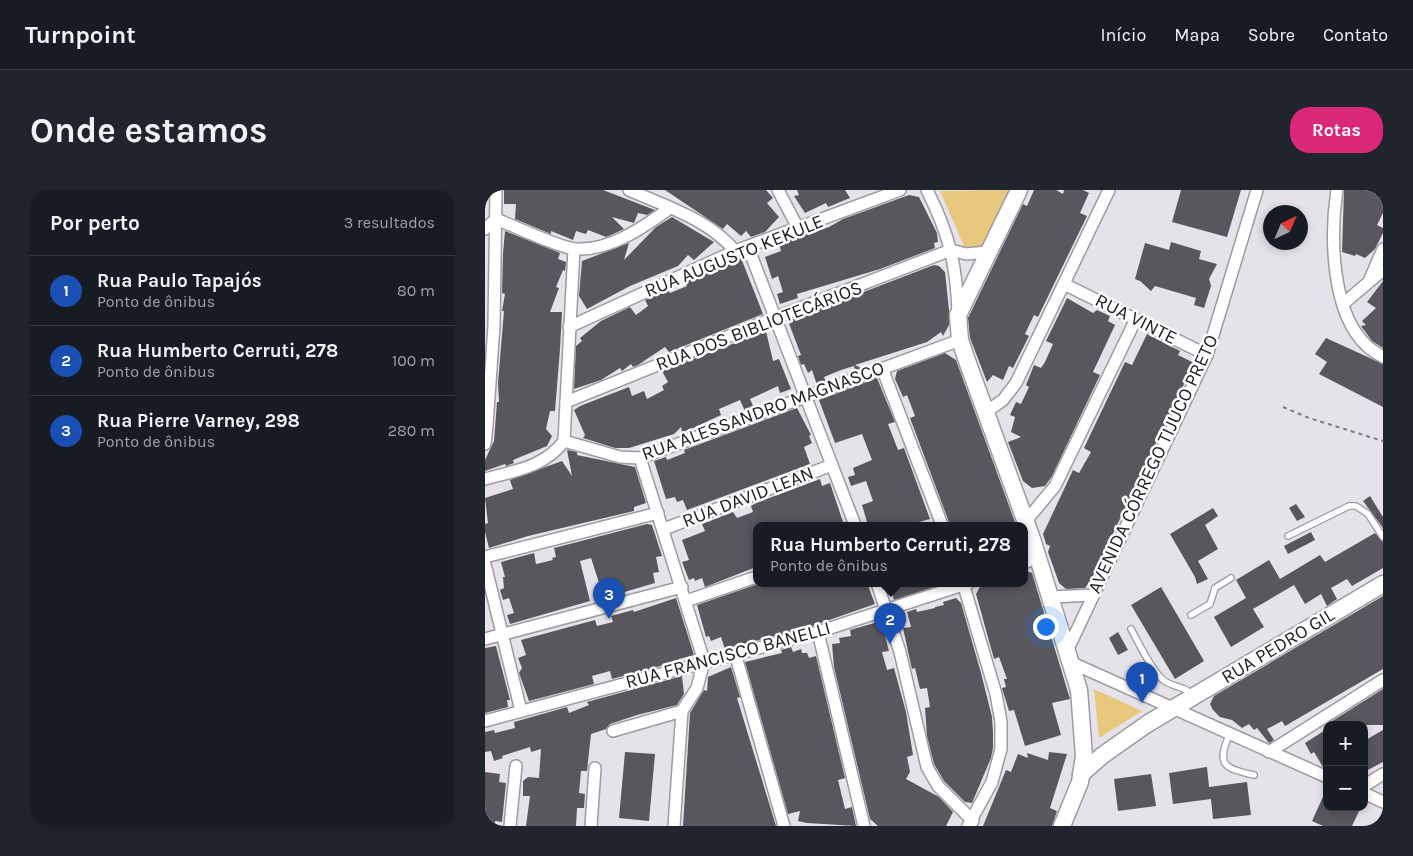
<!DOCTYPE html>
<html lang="pt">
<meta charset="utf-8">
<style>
:root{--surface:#171b24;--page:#20242c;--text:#f1f3f6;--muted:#9ea1a6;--line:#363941;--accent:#db2777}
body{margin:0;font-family:Karla,sans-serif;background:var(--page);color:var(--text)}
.controls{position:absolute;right:15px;bottom:15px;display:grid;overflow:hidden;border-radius:10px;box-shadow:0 2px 8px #0003}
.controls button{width:45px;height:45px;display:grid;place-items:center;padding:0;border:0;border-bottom:1px solid var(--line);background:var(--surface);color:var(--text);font:25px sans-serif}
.compass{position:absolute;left:778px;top:15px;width:45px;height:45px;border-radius:50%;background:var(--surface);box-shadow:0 2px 8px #0003;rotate:44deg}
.you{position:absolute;left:560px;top:436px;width:18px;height:18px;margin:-12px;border:4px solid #fff;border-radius:50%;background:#1a73e8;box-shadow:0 0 0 8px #1a73e833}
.badge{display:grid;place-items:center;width:32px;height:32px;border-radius:50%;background:var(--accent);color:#fff;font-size:16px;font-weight:700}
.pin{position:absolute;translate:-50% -41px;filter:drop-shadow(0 1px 2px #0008)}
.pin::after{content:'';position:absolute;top:26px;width:18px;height:15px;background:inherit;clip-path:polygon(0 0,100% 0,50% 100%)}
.popup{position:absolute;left:268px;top:332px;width:275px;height:65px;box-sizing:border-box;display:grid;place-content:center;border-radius:10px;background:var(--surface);filter:drop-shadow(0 1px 4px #0005);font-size:16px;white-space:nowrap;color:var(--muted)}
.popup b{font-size:19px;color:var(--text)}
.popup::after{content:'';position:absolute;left:50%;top:100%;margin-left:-10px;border:10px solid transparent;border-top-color:var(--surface)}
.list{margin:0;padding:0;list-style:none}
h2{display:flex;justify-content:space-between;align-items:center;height:65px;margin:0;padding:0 20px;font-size:21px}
h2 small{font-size:16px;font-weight:400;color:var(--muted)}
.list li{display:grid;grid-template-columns:32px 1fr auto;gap:15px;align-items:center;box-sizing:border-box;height:70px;padding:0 20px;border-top:1px solid var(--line)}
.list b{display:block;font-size:19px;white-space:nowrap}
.list p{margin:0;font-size:16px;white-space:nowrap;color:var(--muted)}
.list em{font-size:16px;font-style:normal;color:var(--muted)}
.map{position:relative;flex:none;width:898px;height:636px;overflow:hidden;border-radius:20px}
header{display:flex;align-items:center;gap:30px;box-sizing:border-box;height:70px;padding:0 25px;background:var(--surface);border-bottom:1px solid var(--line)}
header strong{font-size:24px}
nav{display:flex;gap:28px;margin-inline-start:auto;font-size:18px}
.intro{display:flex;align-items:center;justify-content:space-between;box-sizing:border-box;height:120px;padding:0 30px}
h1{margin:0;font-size:35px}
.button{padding:12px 22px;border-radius:20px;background:var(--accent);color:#fff;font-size:18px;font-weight:700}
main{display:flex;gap:30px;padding:0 30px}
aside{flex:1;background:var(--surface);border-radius:20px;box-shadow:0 2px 8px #0003}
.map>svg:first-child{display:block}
.green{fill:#e7c87d}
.building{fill:#59575e}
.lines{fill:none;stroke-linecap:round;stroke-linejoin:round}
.lane-casing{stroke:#9d9aa2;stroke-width:8}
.street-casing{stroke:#9d9aa2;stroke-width:14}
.secondary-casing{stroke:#9d9aa2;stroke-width:19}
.path{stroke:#7d7b7f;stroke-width:2;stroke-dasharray:4 4;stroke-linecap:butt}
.lane{stroke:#fff;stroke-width:5.5}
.street{stroke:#fff;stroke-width:11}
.secondary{stroke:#fff;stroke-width:16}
.labels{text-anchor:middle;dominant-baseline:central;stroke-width:5;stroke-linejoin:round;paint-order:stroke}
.street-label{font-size:19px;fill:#1d1c1e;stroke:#fff}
</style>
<header>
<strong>Turnpoint</strong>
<nav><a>Início</a><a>Mapa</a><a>Sobre</a><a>Contato</a></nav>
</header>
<div class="intro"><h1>Onde estamos</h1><a class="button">Rotas</a></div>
<main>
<aside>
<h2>Por perto<small>3 resultados</small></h2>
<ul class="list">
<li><span class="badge" style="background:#1a4fb4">1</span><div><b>Rua Paulo Tapajós</b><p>Ponto de ônibus</p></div><em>80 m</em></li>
<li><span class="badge" style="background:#1a4fb4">2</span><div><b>Rua Humberto Cerruti, 278</b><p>Ponto de ônibus</p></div><em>100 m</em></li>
<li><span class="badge" style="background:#1a4fb4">3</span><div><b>Rua Pierre Varney, 298</b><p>Ponto de ônibus</p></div><em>280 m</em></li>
</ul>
</aside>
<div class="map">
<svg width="898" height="636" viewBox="0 0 898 636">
<rect width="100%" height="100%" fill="#e5e2ea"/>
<g class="green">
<polygon points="526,0 496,59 484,67 455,1"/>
<polygon points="609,499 657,521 614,548"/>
</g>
<g class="building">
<polygon points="19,0 118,0 170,20 162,25 153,23 149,33 127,27 139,39 126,45 121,47 103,40 101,44 91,41 88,50 66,41 66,44 30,29 31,14 19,14"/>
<polygon points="180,0 281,0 288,8 282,13 294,27 280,42 266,47 261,41 256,46 242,34 238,39"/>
<polygon points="312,0 360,0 365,8 343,17 341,13 320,23 309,6 314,5"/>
<polygon points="549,0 571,0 578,4 579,0 598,0 604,3 595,23 602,26 553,127 549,125 540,144 544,146 528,178 524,176 518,190 508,185 502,192 485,148 483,128 538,14 542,16"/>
<polygon points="696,0 756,0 742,47 687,32"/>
<polygon points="859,0 898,0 898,23 892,35 898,38 898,43 890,59 880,68 871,64 870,66 857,62"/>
<polygon points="424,5 434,7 452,43 453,52 449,53 450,58 395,79 312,104 313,108 295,114 292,104 298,102 293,86 287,89 280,67 296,61 294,53 344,37 358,29"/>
<polygon points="187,27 229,52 209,70 203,65 193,76 145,96 102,119 94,106 97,71 144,53 139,70 171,37"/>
<polygon points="20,41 75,63 73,69 81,72 80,81 78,80 71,97 74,98 65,122 77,122 75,159 70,221 65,221 61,239 67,246 62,256 28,270 29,273 21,276 20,274 0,281 0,270 9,251 12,212 14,212 13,193 19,121 17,121 20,104 17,103 18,63"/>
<polygon points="686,52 716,61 714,69 732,74 724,89 726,96 719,118 709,115 711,108 670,96 666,101 655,91 650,89 660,53 684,60"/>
<polygon points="256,68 278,124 184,162 180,157 153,175 148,177 146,174 137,181 135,178 116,190 89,199 91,156 97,151 95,148 116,131 145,117 151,125 163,116 160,110 183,100 185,103 202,96 200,92"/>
<polygon points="449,75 454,76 460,82 464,120 464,135 458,146 456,142 442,152 370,175 376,178 370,181 369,176 356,180 339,187 341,192 332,195 327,180 323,183 319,174 316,175 313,166 316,165 303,131"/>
<polygon points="898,91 898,158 887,151 876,136 881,135 877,131 891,118 882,112"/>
<polygon points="582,108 608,123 612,120 625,126 623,131 630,135 608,182 615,185 567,286 560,296 547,298 538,291 523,252 536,247 526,242 530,227 525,225 531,212 536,214 544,197 541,195 549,175 556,178 560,172 568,154 561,151"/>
<polygon points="281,141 288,171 294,169 306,199 295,203 293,196 265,209 269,218 260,221 255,210 234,219 236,225 206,239 197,242 196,237 189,244 144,258 130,258 98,248 100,245 89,220 95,216 144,197 147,206 159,201 162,209 179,200 177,196 183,192 177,181"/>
<polygon points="662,144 695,161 693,165 709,173 605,392 600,398 581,399 574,393 563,362 565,356 561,354 558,344 588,280 594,283 606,262 599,258 640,172 647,175"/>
<polygon points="841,148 898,174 898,217 834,184 842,172 830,164"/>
<polygon points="460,163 471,170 531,335 465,335 431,244 425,228 430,226 422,205 418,207 410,189 412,181"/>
<polygon points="392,188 410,232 403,234 413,260 419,258 445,329 434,332 435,335 383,335 377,315 388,311 381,291 366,296 363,287 370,285 368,278 387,270 377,244 350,253 334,210"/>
<polygon points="312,218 326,245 324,246 327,253 319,257 325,274 202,320 198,310 192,312 190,307 181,309 169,271 181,267 182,270 200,263 199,260"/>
<polygon points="82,260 92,262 92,265 150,277 161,313 149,317 149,321 43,346 4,358 0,342 0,334 3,333 0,308 28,299 25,290 77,271 87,286"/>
<polygon points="335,289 337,296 345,293 359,335 271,335 271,377 220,397 217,388 210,391 209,388 204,390 197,372 204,370 197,350 220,341 217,334 248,322 252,328 268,322 266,316 271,313"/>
<polygon points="885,306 898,327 898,338 878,311"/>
<polygon points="811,314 820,327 812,331 804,318"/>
<polygon points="728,318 733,326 720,335 733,359 713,371 723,389 712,394 710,387 685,344"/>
<polygon points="162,334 167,335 177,366 171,367 174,382 168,383 170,393 119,408 106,368 95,371 105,411 25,434 22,425 29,423 24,408 18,410 15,400 19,398 18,387 20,387 16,372 49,363 51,374 68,370 67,368 71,367 69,358"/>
<polygon points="826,342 830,350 803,364 799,356"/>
<polygon points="890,343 898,352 898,378 867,396 862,389 846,398 852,409 842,416 836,404 820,414 809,395 768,419 779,437 746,457 729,427 761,408 751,390 784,370 795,389 835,365 840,372"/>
<polygon points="539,380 547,383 585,509 567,513 576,545 540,556 529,520 524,521 517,498 521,497 519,489 522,489 514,467 509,469 491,404 496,395 503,393 539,393"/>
<polygon points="276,393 382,393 390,414 327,436 240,459 236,447 226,451 224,446 221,447 212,415"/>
<polygon points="404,393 458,393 458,394 409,410"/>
<polygon points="676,397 719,471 690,489 646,415"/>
<polygon points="898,406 898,479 800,536 797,531 782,539 789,550 784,553 772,538 769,540 764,534 757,538 747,530 735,527 728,520 725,514 729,506"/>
<polygon points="191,408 209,465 194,469 194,471 127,489 125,481 107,486 109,494 44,511 34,483 37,478 33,468 41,465 36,450 110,430 112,436 128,432 126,426 148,420 149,422"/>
<polygon points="471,408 476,413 496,483 507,527 508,543 508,558 506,568 487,613 480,612 459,591 449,574 442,546 440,518 445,517 442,498 435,499 430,478 427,479 426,475 418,438 426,437 422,422 431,419 432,422 450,418 450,417 459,415 458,412"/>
<polygon points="396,431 404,461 397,462 402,480 409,478 421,522 428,565 422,567 425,582 421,589 454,607 468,622 461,636 393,636 385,629 349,477 347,454 355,453 354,448 366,446 365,440"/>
<polygon points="633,442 643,460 633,465 624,448"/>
<polygon points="11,456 25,510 22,510 23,517 0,523 0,458"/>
<polygon points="306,457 308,462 316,459 317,463 322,463 324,468 331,466 360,588 353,590 360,619 367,617 371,636 322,633 313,631 315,621 303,624 260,472 297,463 296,460"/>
<polygon points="246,477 255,507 252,508 291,636 198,636 205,523 219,500 222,501 223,487"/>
<polygon points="197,486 199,504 192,515 152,525 125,534 121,539 106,544 102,581 96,581 94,603 100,604 99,618 92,618 91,636 41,636 45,606 38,606 38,591 43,587 54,588 56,559 46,562 45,557 17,566 18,568 9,571 6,561 0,562 0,542 9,540 10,543 30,538 29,532 82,517 84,523 104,515 102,512"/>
<polygon points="898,499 898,535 841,535"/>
<polygon points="842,539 842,579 838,577 829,562 826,564 820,553"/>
<polygon points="898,540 898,572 879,582 879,551"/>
<polygon points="140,562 170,564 164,631 134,628"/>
<polygon points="564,562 582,564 565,618 572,621 567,636 498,636 521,580 526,582 533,564 543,568 542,563 563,570"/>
<polygon points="722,577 724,597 762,592 766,625 728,629 726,609 688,614 684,583"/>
<polygon points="0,582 15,584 14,592 21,593 17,632 10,631 10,636 0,636"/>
<polygon points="666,584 671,616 633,621 629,589"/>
<polygon points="842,598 842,617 876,617 867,636 838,636 827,631"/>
</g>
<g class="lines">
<g class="lane-casing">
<g id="lane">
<polyline points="803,346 864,316 871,316 883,324 898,347"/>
<polyline points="706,425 725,414 730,398 746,388"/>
<path d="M646,439C655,455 664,476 677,489C686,498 700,495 707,505"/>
<path d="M745,543C731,575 738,578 769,585"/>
</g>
</g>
<g class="street-casing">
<g id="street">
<path d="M144,0C180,16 225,30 250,61"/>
<polyline points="293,0 313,38"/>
<path d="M442,0C464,44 471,72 473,121"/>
<path d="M852,0C845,45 846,123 882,156C886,160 893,164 898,167"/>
<path d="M11,29C29,36 75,58 91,59C125,61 159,37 185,18"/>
<polyline points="0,39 11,29"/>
<polyline points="263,57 370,335"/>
<polyline points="885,89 898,59"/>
<polyline points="579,94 722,165"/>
<polyline points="858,114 898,80"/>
<polyline points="84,137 250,61 415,0"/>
<polyline points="397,178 457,335"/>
<polyline points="81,212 289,128 466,60 481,64 502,62"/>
<polyline points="501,222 518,210 531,193 624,0"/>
<polyline points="0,236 2,235 9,136 11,0"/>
<polyline points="79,251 135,267 155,268 475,150"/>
<polyline points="0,254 2,235"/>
<path d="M0,289C29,281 60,277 79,251L89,59"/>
<polyline points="541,331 570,296 651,129"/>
<polyline points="179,339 347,275"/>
<polyline points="0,367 173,323"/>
<polyline points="539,373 553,367"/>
<polyline points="0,374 36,521"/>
<polyline points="392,393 415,462 442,577 453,596 488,631"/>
<polyline points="478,393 511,504 516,532 516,559 507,592 483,636"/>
<polyline points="567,407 608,405"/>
<polyline points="201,411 271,387"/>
<polyline points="333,442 379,636"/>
<polyline points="0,449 197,397"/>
<polyline points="583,459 722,165 772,0"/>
<polyline points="250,463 299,636"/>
<polyline points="587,473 842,587"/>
<polyline points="0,531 333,442 484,393"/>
<polyline points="128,541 197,521 212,498 219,471 155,268"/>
<polyline points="784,562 898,490"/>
<polyline points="879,596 898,584"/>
<polyline points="879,603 898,612"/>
<polyline points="25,636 31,576"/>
<polyline points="106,636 110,578"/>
<polyline points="189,636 197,521"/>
</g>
</g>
<g class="secondary-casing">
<g id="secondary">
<polyline points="534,0 473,125 475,150 481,168 547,349 594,500 599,566 595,592 577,636"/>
<polyline points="596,584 618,565 662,534 898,394"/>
</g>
</g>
<polyline class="path" points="798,217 824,228 898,251"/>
<use href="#lane" class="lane"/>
<use href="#street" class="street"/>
<use href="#secondary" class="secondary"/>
</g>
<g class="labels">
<g class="street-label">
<text transform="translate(249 66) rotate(-22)">RUA AUGUSTO KEKULE</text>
<text transform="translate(651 129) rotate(27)">RUA VINTE</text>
<text transform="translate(274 136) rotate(-21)">RUA DOS BIBLIOTECÁRIOS</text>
<text transform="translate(278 221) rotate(-20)">RUA ALESSANDRO MAGNASCO</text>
<text transform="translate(668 274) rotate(-65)">AVENIDA CÓRREGO TIJUCO PRETO</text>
<text transform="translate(263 307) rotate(-21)">RUA DAVID LEAN</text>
<text transform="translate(793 456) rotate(-31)">RUA PEDRO GIL</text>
<text transform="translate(243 465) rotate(-15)">RUA FRANCISCO BANELLI</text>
</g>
</g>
</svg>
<div class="controls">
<button>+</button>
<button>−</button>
</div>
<svg class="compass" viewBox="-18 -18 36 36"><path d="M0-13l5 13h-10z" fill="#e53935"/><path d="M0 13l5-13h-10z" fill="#9ea1a6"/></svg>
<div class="you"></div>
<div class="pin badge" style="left:657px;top:513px;background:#1a4fb4">1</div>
<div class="pin badge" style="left:405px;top:454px;background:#1a4fb4">2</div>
<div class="popup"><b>Rua Humberto Cerruti, 278</b>Ponto de ônibus</div>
<div class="pin badge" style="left:124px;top:429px;background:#1a4fb4">3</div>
</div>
</main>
